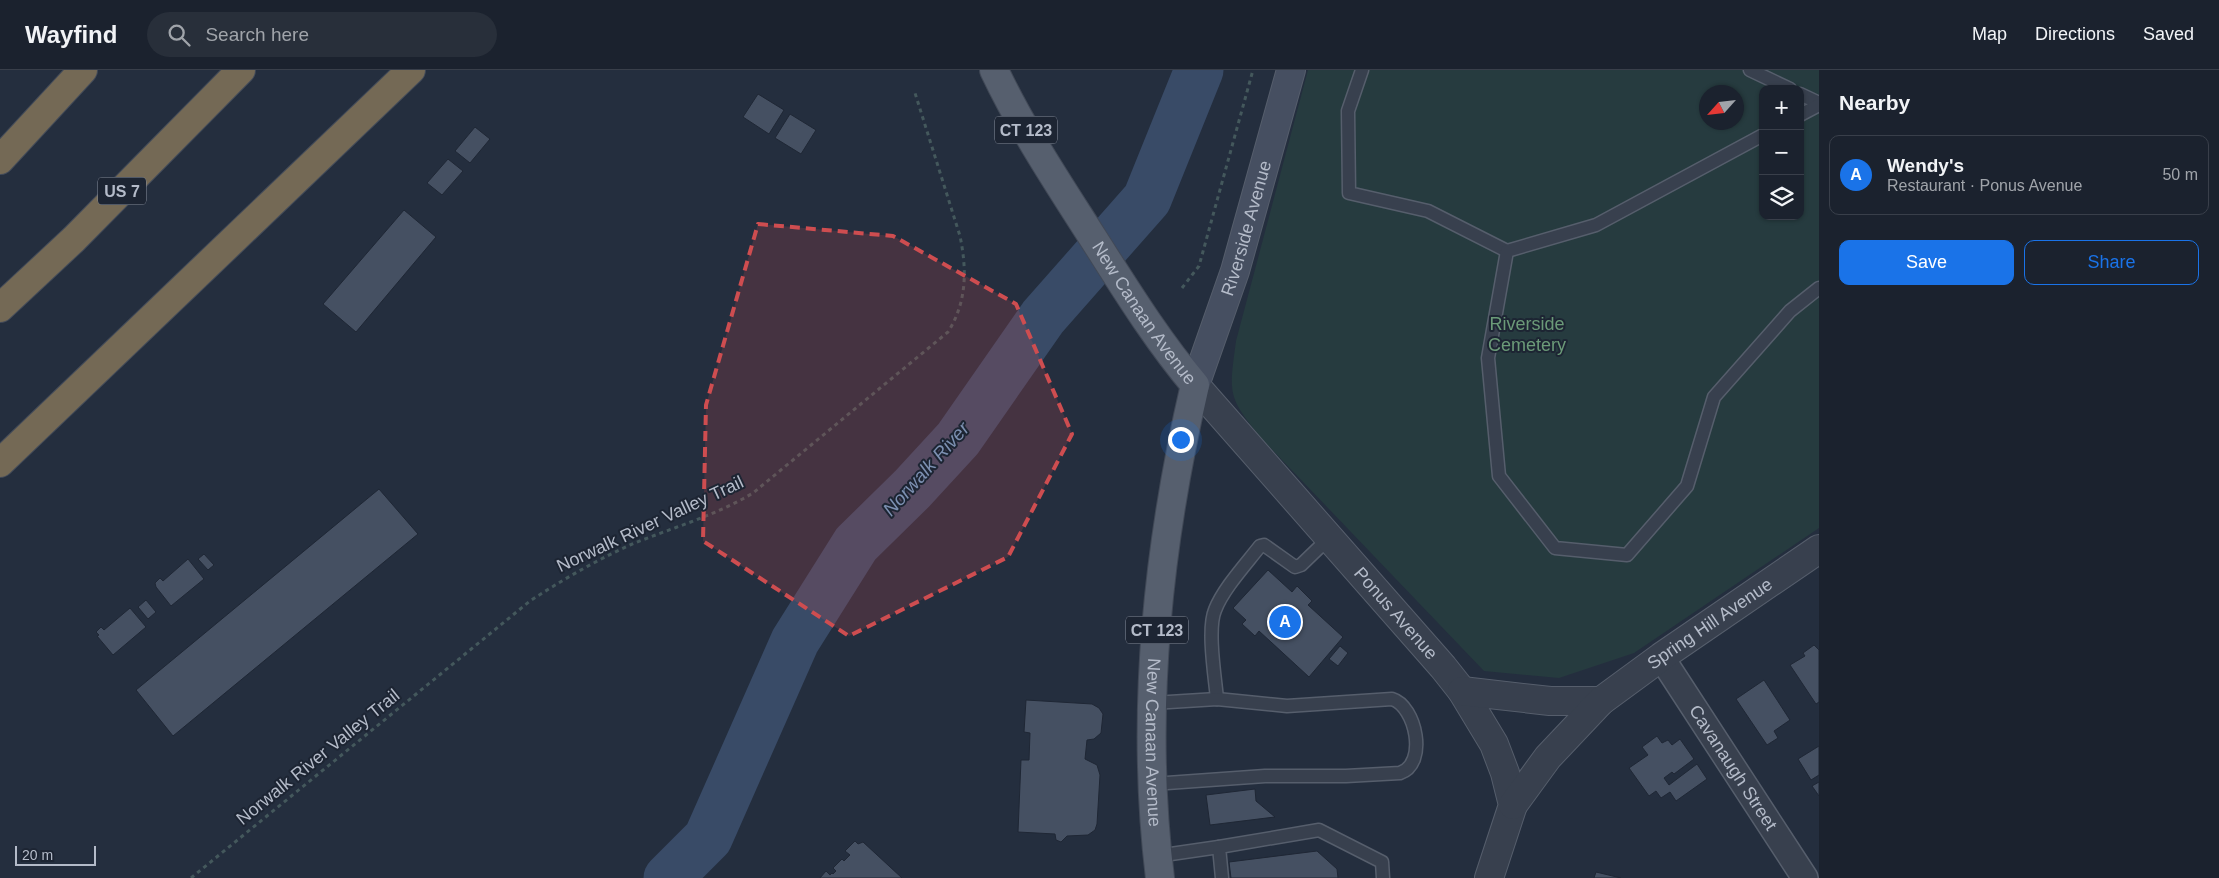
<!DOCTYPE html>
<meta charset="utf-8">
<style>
:root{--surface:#1b222e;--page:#282f3a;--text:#f1f3f6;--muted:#a0a4aa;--line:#393f4a;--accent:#1a73e8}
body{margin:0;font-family:Arial,sans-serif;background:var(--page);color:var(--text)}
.controls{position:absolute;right:15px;top:15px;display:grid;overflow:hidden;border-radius:10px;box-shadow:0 1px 4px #0004}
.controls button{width:45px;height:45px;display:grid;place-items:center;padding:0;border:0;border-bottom:1px solid var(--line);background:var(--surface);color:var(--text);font:25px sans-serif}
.compass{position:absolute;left:1699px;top:15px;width:45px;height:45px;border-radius:50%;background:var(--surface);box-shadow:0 1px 4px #0004;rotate:243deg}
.scale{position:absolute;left:15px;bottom:12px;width:81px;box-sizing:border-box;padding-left:5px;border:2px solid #b4bbc9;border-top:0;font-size:14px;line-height:18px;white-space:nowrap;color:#b4bbc9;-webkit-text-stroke:4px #1d2533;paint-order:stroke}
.you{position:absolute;left:1180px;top:369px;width:18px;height:18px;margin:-12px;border:4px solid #fff;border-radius:50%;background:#1a73e8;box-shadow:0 0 0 8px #1a73e833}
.badge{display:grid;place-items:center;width:32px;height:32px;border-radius:50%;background:var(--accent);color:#fff;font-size:16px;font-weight:700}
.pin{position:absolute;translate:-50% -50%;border:2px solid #fff;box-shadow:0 1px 5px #0006}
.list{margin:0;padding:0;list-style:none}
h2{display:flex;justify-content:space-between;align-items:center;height:65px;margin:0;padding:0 20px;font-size:21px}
h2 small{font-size:16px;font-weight:400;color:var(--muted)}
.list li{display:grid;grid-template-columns:32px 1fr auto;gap:15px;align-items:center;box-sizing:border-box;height:80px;margin:0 10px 10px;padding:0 10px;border:1px solid var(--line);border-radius:10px}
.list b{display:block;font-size:19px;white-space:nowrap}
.list p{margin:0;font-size:16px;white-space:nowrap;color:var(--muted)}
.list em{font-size:16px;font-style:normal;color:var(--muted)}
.actions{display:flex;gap:10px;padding:15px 20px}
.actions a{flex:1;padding:11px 0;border:1px solid var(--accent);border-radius:10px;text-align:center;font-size:18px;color:var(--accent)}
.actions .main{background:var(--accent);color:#fff}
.icon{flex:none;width:28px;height:28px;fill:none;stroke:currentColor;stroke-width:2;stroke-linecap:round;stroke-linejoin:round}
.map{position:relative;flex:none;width:1819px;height:808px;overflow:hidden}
header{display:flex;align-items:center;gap:30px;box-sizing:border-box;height:70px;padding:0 25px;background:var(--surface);border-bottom:1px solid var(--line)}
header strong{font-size:24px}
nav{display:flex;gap:28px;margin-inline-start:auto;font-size:18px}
.search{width:350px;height:45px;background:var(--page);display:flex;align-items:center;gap:12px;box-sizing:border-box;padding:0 18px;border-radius:28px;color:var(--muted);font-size:19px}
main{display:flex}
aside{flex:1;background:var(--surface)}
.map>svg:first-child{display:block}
.green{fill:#263b3f;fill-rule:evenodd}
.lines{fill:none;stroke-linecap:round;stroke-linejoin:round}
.river{stroke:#394b67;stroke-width:49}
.building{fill:#455062;stroke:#1f2735}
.service-casing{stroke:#565e6c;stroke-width:15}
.minor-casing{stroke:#565e6c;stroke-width:28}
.tertiary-casing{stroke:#565e6c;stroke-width:30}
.secondary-casing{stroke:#565e6c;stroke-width:30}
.primary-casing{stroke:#414957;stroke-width:30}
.motorway-casing{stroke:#434b59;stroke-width:30}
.path{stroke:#44585c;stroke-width:3;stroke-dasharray:4 4;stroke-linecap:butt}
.service{stroke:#38404e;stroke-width:12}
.minor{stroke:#38404e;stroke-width:25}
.tertiary{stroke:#38404e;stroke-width:28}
.secondary{stroke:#464f61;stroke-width:28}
.primary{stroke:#565f6e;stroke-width:28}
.motorway{stroke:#746955;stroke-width:28}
.marked{fill:#ce4d50;fill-opacity:0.2;stroke:#ce4d50;stroke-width:4;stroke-dasharray:10 6;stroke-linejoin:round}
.labels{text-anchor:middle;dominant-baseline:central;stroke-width:4;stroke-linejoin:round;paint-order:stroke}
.shield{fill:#1d2533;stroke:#878e9c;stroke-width:1}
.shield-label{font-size:16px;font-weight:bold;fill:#b4bbc9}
.street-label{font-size:18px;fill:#b4bbc9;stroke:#1d2533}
.park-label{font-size:18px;fill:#6b9a78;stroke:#1d2533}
.water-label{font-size:19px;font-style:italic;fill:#7c90b1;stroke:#1d2533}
</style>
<header>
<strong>Wayfind</strong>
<div class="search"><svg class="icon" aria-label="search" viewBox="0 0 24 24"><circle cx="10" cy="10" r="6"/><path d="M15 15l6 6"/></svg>Search here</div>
<nav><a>Map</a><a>Directions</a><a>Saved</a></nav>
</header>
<main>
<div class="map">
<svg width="1819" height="808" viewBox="0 0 1819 808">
<rect width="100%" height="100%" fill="#242e3e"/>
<path class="green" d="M1308,0H1819V458L1634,583L1559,608L1484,601L1261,368C1227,326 1229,324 1236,271ZM1763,19H1800V146H1763ZM1706,22H1736V52H1706Z"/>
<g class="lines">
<polyline class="river" points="668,808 708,768 795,571 856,474 912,419 958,369 1043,247 1147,129 1199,0"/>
</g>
<g class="building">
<polygon points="758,24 784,40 769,64 743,47"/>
<polygon points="790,44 816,60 801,84 775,68"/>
<polygon points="475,57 490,69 470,93 455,81"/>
<polygon points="448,89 463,101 442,125 427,113"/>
<polygon points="404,140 436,167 356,262 323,234"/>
<polygon points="379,419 418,464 173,666 136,620"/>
<polygon points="204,484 214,495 208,500 198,489"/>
<polygon points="188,489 204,509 171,536 156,517 155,513 160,508 163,511"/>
<polygon points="1268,500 1292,522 1297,516 1312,531 1308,535 1343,567 1309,607 1259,561 1255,566 1242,554 1246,550 1233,538"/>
<polygon points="146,530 156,542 148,549 138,537"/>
<polygon points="130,538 146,557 113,585 97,566 99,565 96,562 101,557 104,560"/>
<polygon points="1814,575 1819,580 1819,632 1816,634 1790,595 1805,586 1803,583"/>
<polygon points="1340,576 1348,583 1338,596 1329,589"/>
<polygon points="1764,610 1790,650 1774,661 1778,668 1767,675 1736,629"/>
<polygon points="1026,630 1092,634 1099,638 1103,644 1101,663 1094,669 1087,670 1085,689 1097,695 1100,705 1097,754 1095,760 1088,765 1067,766 1061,772 1056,770 1055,764 1018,762 1021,690 1029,690 1030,663 1024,662"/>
<polygon points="1657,666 1662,673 1668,670 1672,675 1680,669 1694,689 1674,704 1672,702 1664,708 1669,715 1697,694 1707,709 1676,731 1670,722 1661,728 1656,721 1649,726 1629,698 1648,685 1642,677"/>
<polygon points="1819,676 1819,705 1811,710 1798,689"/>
<polygon points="1819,712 1819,726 1812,716"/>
<polygon points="1255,719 1256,731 1275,747 1210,755 1206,725"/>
<polygon points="855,771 858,774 863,772 902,808 820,808 826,801 830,805 832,803 833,804 836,801 833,798 842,789 844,791 850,785 845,781"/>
<polygon points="1317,781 1337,799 1338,808 1231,808 1229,792"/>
<polygon points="1596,802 1621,808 1594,808"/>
</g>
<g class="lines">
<g class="service-casing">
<g id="service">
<polyline points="1362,0 1348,41 1349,123 1428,141 1507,181"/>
<polyline points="1750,0 1790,19"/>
<polyline points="1800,24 1819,33"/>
<polyline points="1800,45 1819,35"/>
<polyline points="1763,65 1596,155 1507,181 1488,288 1499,406 1555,478 1627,485 1687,416 1714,327 1790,241 1819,218"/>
<path d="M1217,629C1215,607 1207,559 1215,540C1223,519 1246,494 1260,476L1264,475L1295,497L1301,495L1329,468"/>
<path d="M1153,633L1217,629L1287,636L1392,629C1416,636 1428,694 1400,703L1346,706H1265L1153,714"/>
<polyline points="1157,786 1219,777"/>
<polyline points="1222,808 1219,777 1319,760 1382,792 1383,808"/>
</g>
</g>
<g class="minor-casing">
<g id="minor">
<path id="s1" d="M1661,587L1805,808"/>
</g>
</g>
<g class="tertiary-casing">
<g id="tertiary">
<path id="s2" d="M1195,315L1443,597L1462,621L1494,674L1505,703L1513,735L1489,808"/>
<polyline points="1462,621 1550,631 1601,631"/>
<path id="s3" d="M1513,735L1548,687L1601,631L1661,587L1819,479"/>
</g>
</g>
<g class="secondary-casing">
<g id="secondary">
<path id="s4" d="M1195,315L1235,201L1291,0"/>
</g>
</g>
<g class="primary-casing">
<g id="primary">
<path id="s5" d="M994,0C1022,59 1058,113 1093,168C1125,218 1156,269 1195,315C1158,474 1140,645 1160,808"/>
</g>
</g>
<g class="motorway-casing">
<g id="motorway">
<polyline points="0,90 83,0"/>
<polyline points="0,238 74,169 241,0"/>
<polyline points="0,393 411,0"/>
</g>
</g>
<g class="path">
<polyline points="1182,218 1199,196 1253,0"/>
<path d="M191,808L530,531C562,510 595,491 630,475C671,458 715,446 753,423L948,262C967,232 967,200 960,166L915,23"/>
</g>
<use href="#service" class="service"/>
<use href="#minor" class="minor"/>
<use href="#tertiary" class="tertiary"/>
<use href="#secondary" class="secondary"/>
<use href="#primary" class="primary"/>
<use href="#motorway" class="motorway"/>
</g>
<path class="marked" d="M758,154L893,166L1016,234L1072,364L1008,487L849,566L703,471L706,335Z"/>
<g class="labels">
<g class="shield">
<rect x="995" y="46.5" width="62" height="27" rx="4"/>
<rect x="98" y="107.5" width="48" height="27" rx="4"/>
<rect x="1126" y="546.5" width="62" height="27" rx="4"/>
</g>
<g class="shield-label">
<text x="1026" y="60">CT 123</text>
<text x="122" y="121">US 7</text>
<text x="1157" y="560">CT 123</text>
</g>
<g class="street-label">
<text stroke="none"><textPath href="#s4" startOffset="165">Riverside Avenue</textPath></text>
<text stroke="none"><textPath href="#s5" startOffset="286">New Canaan Avenue</textPath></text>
<text transform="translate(650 454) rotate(-25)">Norwalk River Valley Trail</text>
<text stroke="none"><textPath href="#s2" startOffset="304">Ponus Avenue</textPath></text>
<text stroke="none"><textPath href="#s3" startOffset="270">Spring Hill Avenue</textPath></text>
<text stroke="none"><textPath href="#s5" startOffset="735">New Canaan Avenue</textPath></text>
<text transform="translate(318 687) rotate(-39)">Norwalk River Valley Trail</text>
<text stroke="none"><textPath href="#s1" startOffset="132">Cavanaugh Street</textPath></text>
</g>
<g class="park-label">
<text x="1527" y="254">Riverside<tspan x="1527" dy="21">Cemetery</tspan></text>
</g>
<g class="water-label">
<text transform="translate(926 399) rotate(-48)">Norwalk River</text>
</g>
</g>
</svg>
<div class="controls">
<button>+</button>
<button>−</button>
<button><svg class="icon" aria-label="layers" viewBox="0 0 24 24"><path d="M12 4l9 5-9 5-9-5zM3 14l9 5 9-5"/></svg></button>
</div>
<svg class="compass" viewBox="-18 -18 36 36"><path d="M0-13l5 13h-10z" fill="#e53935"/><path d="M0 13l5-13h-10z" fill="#a0a4aa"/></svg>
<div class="scale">20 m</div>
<div class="you"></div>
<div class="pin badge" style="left:1285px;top:552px">A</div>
</div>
<aside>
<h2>Nearby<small></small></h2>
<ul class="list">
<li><span class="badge">A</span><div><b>Wendy's</b><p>Restaurant · Ponus Avenue</p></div><em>50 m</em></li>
</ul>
<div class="actions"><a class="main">Save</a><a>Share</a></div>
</aside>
</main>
